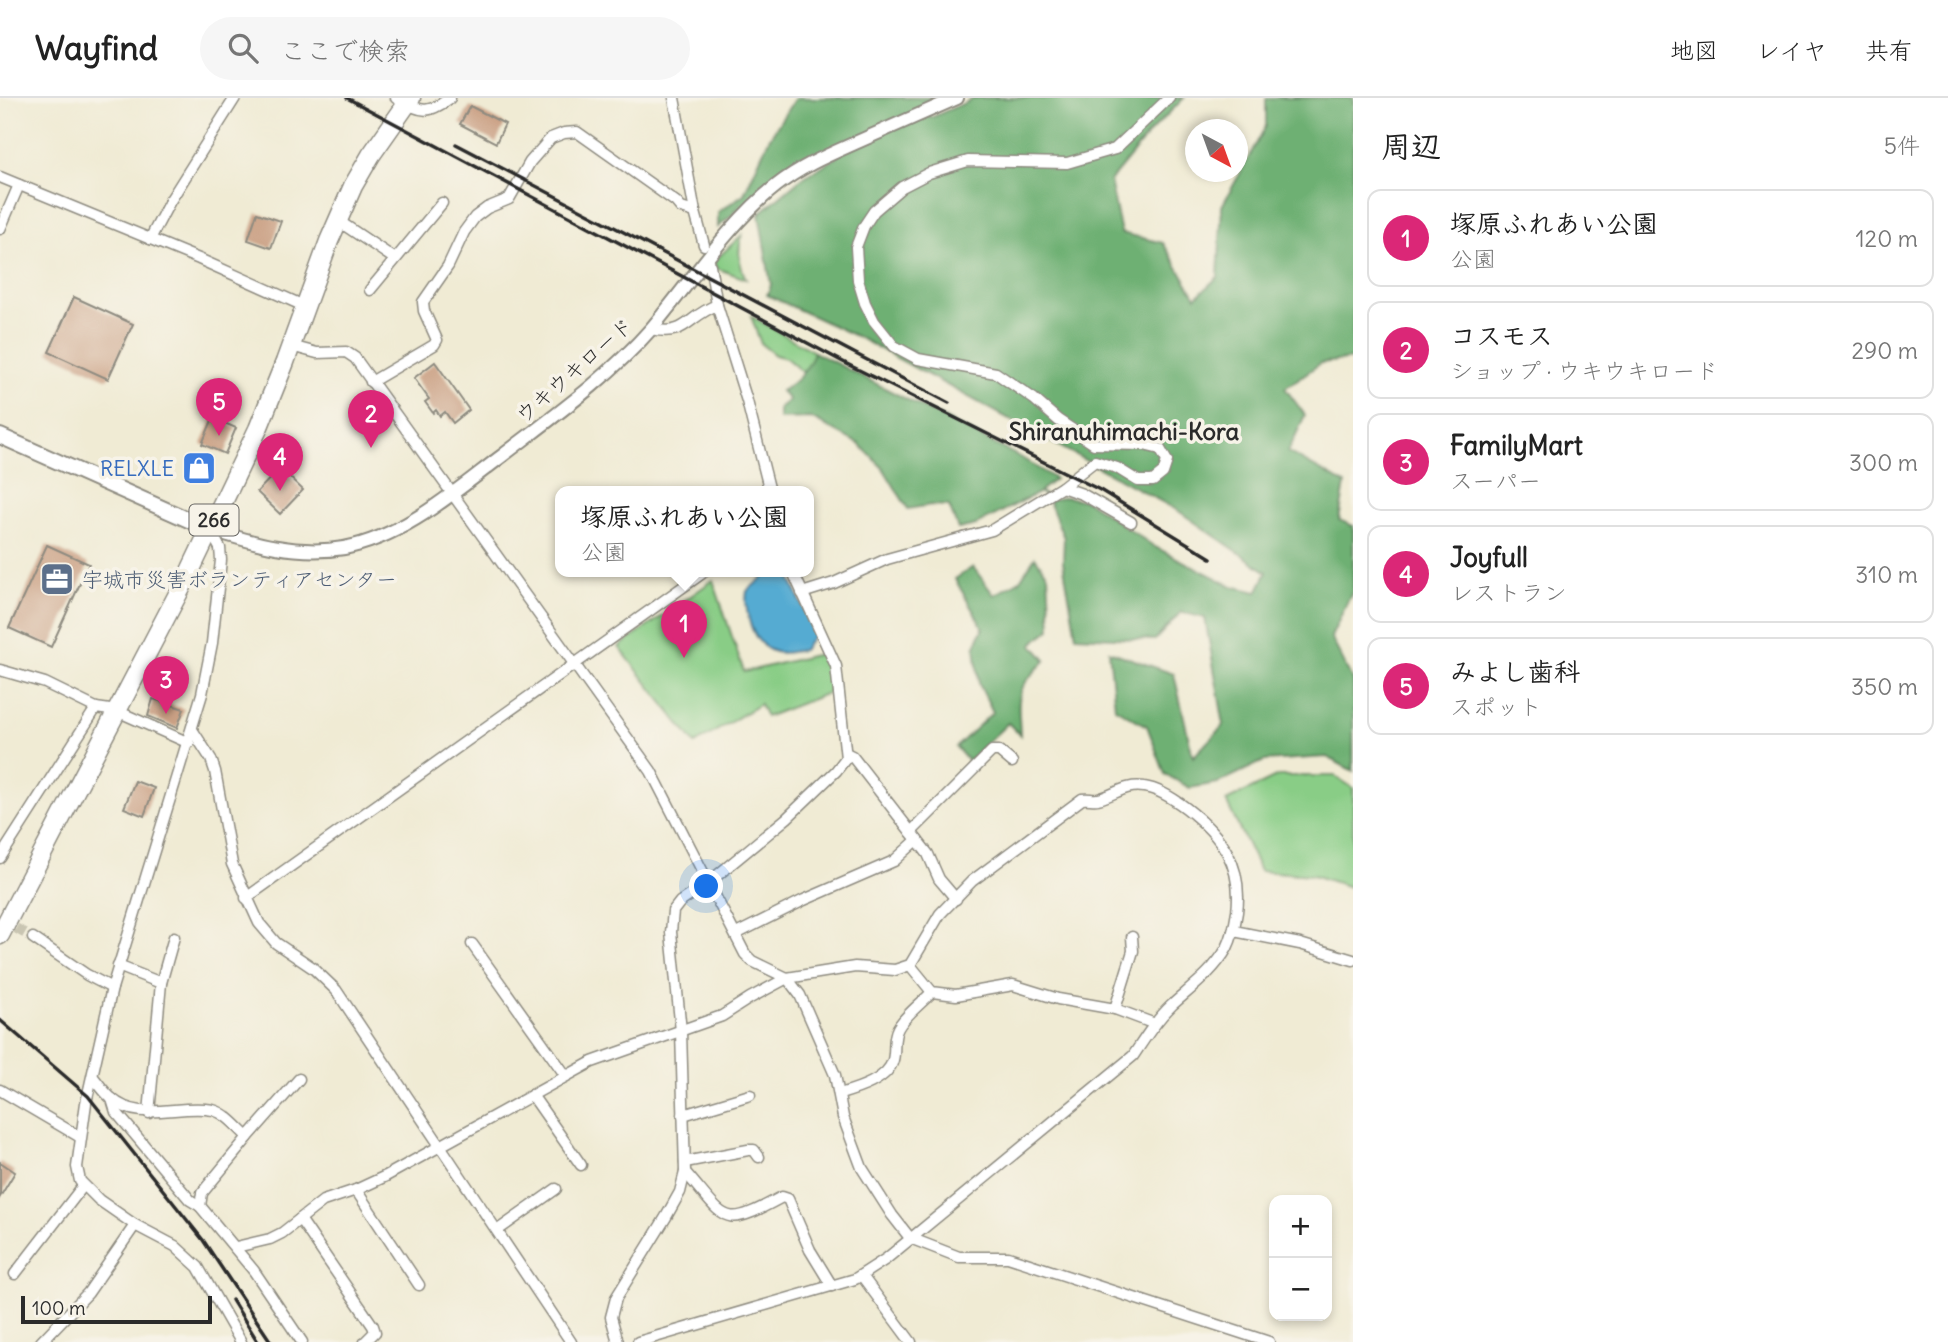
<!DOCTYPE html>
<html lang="ja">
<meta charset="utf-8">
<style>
:root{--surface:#fff;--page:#f6f6f6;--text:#222;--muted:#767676;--line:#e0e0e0;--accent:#db2777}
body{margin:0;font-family:Delius,"Klee One",sans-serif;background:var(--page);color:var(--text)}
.controls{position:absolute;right:21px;bottom:21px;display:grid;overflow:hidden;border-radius:14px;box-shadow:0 4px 10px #0003}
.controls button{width:63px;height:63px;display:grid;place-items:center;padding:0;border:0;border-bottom:2px solid var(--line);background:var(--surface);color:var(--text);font:35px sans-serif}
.compass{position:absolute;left:1185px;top:21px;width:63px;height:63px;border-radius:50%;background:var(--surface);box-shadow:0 4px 10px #0003;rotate:139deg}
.scale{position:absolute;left:21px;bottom:18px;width:191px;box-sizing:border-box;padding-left:7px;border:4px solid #2b2b2b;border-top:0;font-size:19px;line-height:24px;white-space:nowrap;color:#2b2b2b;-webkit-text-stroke:5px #f7f3e8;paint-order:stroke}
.you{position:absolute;left:707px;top:789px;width:24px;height:24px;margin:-18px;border:5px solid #fff;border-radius:50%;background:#1a73e8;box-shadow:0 0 0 10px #1a73e833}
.badge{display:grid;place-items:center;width:46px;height:46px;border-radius:50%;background:var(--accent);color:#fff;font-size:23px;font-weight:700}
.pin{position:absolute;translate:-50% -58px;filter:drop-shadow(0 2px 4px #0008)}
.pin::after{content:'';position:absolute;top:37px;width:24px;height:21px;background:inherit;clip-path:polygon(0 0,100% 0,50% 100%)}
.popup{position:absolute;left:555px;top:388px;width:259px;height:91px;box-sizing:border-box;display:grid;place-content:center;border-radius:14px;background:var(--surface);filter:drop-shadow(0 2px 5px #0005);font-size:23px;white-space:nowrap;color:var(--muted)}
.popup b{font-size:26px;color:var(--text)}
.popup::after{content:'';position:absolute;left:50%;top:100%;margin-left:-14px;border:14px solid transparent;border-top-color:var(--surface)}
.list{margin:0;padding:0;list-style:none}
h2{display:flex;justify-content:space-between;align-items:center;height:91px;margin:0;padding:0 28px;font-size:30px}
h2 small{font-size:23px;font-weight:400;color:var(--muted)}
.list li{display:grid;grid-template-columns:46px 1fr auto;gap:21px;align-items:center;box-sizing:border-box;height:98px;margin:0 14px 14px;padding:0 14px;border:2px solid var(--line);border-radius:14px}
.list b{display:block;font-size:26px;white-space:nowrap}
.list p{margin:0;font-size:23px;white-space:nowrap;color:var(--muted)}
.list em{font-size:23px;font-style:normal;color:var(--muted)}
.icon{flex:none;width:38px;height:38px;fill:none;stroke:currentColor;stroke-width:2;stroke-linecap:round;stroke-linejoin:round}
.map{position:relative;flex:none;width:1353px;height:1244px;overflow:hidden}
header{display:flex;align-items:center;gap:42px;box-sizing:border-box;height:98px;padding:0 35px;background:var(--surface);border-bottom:2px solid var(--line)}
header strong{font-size:33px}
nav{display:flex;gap:38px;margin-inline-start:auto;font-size:24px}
.search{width:490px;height:63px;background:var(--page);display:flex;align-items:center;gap:18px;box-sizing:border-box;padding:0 24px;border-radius:38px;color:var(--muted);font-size:26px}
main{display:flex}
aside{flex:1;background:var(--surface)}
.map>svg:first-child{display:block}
.green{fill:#89cd86;stroke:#5a7c58;stroke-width:2}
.forest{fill:#6eb073;stroke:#4c6e4f;stroke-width:2}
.water{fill:#55abd2;stroke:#406b7e;stroke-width:2}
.building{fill:#cba185}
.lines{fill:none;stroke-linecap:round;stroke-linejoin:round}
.minor-tunnel{stroke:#c9c5b2;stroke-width:10;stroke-dasharray:10 5;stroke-linecap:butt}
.minor-casing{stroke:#8e8b80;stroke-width:13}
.tertiary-casing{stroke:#8e8b80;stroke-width:16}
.secondary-casing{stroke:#8e8b80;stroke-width:18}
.trunk-casing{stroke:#8e8b80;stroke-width:21}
.minor{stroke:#fff;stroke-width:10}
.tertiary{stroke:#fff;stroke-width:12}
.secondary{stroke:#fff;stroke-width:14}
.trunk{stroke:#fff;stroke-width:18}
.rail{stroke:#2b2b2b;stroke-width:3.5}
.labels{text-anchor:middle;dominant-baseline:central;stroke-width:7;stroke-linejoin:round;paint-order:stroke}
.shield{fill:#f7f3e8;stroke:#686764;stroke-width:2}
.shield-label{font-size:19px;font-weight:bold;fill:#2b2b2b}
.street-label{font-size:21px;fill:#2b2b2b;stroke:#f7f3e8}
.shop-label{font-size:21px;fill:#366cbe;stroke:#f7f3e8;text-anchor:end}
.service-label{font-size:21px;fill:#4e5e75;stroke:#f7f3e8;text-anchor:start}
.quarter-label{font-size:24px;font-weight:bold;fill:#2b2b2b;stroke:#f7f3e8}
</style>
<header>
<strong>Wayfind</strong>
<div class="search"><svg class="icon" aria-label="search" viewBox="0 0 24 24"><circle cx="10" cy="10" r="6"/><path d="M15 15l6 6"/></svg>ここで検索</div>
<nav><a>地図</a><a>レイヤ</a><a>共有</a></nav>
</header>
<main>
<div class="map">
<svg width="1353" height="1244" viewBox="0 0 1353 1244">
<rect width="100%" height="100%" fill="#f7f3e8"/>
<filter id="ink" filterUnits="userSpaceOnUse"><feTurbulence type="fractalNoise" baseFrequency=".0143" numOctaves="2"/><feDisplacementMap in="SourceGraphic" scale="14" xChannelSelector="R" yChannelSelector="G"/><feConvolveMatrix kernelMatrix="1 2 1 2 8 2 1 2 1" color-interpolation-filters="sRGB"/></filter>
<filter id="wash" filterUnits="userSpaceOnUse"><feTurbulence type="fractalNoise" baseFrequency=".00686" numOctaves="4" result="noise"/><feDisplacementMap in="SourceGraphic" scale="28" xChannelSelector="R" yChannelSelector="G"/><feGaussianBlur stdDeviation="1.57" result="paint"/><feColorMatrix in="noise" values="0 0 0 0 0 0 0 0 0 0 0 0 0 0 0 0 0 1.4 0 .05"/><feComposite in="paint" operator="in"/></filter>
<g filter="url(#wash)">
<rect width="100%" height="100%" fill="#f0ebd4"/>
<g class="green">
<path d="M742,137C737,153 739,166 746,181L716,170L714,163Z"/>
<polygon points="751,218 814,254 811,265 802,274 786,260 775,257 761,246"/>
<polygon points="713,482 744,574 824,555 829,565 833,593 766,619 760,606 695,646 619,549"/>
<polygon points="1278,678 1335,678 1353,690 1353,790 1313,777 1260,773 1226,703"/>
</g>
<g class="forest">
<path d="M795,0H935L930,3V20L976,0H1184L1151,33L1110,83L1121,135L1163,145L1196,199L1218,179L1222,108L1266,28V0H1353V261L1321,265L1285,290L1305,317L1288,354L1345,386L1339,422L1353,428V492L1331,539L1353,583V673L1327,659L1264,663L1218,685L1190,690L1165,676L1147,628L1115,610L1109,553L1174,576L1193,659L1224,627L1205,520L1181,514L1155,542L1076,538L1063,464L1064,440L1049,403L1040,394L976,427L958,431L949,408L931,407L908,411L883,370L859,346L811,320L779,321V310L789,302L781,293C796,285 809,271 814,254L1022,360L1055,381L1040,393L1049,402L1067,399L1087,403L1155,449L1232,488L1257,494L1267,474L1177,412L860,240L767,197L771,187L759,116L799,82L837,59L833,49L785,73L718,129V114L744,96L769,41Z"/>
<path d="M1035,459L1048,477L1051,530L1032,546L1046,562C1014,593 1018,595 1020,637L1008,625L968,663L956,649L993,614L979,586L975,548L983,530L955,481L973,469L994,497L1020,482Z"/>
</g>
<path class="water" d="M769,474H787L813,530V538L803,552C792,554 780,557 770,552C751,543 744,511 747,493Z"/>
<g id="blocks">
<g class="building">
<polygon points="470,8 505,26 496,45 460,26"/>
<polygon points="257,115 281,123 271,150 248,142"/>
<polygon points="74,199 133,226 108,281 49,254"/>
<polygon points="435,264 469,312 453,325 445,314 440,318 436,312 433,315 425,304 429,301 414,280"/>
<polygon points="213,320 236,330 225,356 202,346"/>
<polygon points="280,370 303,392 280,416 257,394"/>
<polygon points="47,447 89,466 51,549 9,530"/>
<polygon points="153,601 184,611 177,630 148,618"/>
<polygon points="135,683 154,690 144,718 124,710"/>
<polygon points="0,1064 15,1074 0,1099"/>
</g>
</g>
</g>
<g filter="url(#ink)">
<use href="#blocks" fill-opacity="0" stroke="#8e8b80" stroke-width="2"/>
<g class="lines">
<polyline class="minor-tunnel" points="3,823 33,840"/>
<g class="minor-casing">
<g id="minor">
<path d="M396,0C421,13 426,18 450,0"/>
<polyline points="674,0 695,114 704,147"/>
<polyline points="0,79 199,161 304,208"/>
<polyline points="337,122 395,161"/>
<polyline points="0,131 19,87"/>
<polyline points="150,141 170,103 235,0"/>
<polyline points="710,167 717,207 747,303 770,394"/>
<polyline points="370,192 442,105"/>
<path d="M651,231C687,239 686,219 717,207"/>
<polyline points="291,248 317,255 346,254 355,260 651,673 745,856 752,863 787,880 800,897 835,977 843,1019 862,1070 892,1117 910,1140 959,1159 1008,1159 1269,1244"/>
<polyline points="371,284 434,247 437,242 424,213 423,204 448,168 464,134 475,119 487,110 509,101 530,64 551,40 564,35 577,34 676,104 681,110 695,114"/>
<polyline points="1062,389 1082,396 1131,424"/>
<polyline points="210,432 220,450 221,462 212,545 202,596 112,890 86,1005 77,1069 80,1083 99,1102 135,1127 175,1148 198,1169 241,1244"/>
<polyline points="802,495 834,485 887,461 992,432 1062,389 1095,363 1117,370 1138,383 1153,383 1163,375 1167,363 1160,351 1144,347 1094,346 1058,322 1034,301 996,275 918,261 894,248 874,223 865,205 858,182 856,149 864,128 874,113 902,89 929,75 968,63 1067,65 1115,51 1169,0"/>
<polyline points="0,572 45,585 96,610"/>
<polyline points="193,633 211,661 215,673 232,766 259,825 276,845 313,870 336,892 571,1244"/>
<polyline points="846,655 852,658 928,756 939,781 956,801"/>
<polyline points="911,734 992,653 999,653 1012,664"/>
<polyline points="0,760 96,610 117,613 189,645"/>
<polyline points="246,800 704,474"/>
<polyline points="1234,833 1300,846 1353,862"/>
<polyline points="736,836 804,802 894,763 917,742"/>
<polyline points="33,840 87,877 112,890"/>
<polyline points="472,846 566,978"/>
<polyline points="910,867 932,894 956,897 1013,887 1058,901 1115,911 1155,926"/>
<polyline points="118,868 161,885"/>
<polyline points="1115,911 1133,853 1132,839"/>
<path d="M93,979C99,986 104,994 111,1000C139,1026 180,1005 213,1012C226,1015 238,1030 248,1039L202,1095L200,1108L254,1173L302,1244"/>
<polyline points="0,992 80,1039"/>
<path d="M840,996C857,991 888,982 893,962C896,950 892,941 898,930C905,917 922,905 932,894"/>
<polyline points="532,997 581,1067"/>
<polyline points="112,1001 116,1014 190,1102 200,1108"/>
<polyline points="149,1015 161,885 174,839"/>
<polyline points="683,1017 750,997"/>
<polyline points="248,1039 299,981"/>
<polyline points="685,1064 748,1052 754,1052 759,1059"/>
<path d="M685,1074C728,1123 721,1132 782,1099L788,1101L810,1152L832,1188"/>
<polyline points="356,1092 419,1187"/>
<polyline points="300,1121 373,1228 375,1234 365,1244"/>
<polyline points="498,1132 556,1091"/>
<path d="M236,1149L270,1141L282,1135L323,1103L356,1092L386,1078L592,964L722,918L750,900L787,880L855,869L895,872L910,867L940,816L972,783L1082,701C1088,700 1093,702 1098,701C1115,697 1125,686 1144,689C1159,691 1174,701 1186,710C1222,738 1243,767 1237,814C1235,827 1233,838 1227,850C1214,873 1191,890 1172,907C1156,922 1145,940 1133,958L886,1161L855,1181L638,1244"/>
<polyline points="15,1176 83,1088"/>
<polyline points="862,1178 911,1244"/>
<polyline points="41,1244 88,1195 135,1127"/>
<polyline points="618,1244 611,1219 616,1200 666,1119 680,1094 685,1074 681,933 671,834 673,813 680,804 708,785 787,720 836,673 846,660 836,568 793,474"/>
</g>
</g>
<g class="tertiary-casing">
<path id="tertiary" d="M209,431C253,445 297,458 344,450C404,439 455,393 502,358C554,318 608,280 651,231C690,185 729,125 776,88C800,69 828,57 855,45C889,30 923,15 957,0"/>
</g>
<g class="secondary-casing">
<polyline id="secondary" points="0,338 209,431"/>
</g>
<g class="trunk-casing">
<polyline id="trunk" points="0,837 191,471 258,331 285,264 329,143 353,88 371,57 411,0"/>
</g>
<use href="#minor" class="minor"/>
<use href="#tertiary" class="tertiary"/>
<use href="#secondary" class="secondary"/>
<use href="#trunk" class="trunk"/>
<g class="rail">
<polyline points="347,0 847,266 1100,392 1211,460"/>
<polyline points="456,46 949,305"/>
<polyline points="0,922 88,998 203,1142 271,1244"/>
<polyline points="232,1202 258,1244"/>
</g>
</g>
</g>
<defs>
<g id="shop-square" transform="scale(1.75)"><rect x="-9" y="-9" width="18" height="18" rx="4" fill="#3f7fe0" stroke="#f7f3e8"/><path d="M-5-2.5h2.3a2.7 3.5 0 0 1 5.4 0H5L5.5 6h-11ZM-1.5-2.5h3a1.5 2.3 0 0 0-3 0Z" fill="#fff"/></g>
<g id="office-square" transform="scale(1.75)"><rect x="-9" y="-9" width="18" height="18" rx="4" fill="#5c6f8a" stroke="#f7f3e8"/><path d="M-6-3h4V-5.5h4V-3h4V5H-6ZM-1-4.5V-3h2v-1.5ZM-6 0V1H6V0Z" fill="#fff"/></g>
</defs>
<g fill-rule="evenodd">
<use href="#shop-square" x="199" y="370"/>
<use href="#office-square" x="57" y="481"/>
</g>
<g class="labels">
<rect class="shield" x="189.5" y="406.5" width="49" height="31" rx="5"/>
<g class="shield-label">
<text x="214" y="422">266</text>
</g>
<g class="street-label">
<text transform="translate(574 272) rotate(-41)">ウキウキロード</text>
</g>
<g class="shop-label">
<text x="174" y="370">RELXLE</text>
</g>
<g class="service-label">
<text x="82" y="481">宇城市災害ボランティアセンター</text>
</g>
<g class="quarter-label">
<text x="1124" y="333">Shiranuhimachi-Kora</text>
</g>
</g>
</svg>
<div class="controls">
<button>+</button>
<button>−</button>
</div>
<svg class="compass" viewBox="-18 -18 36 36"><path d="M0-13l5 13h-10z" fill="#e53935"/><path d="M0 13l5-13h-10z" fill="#767676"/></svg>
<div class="scale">100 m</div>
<div class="you"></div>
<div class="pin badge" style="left:684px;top:560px">1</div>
<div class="popup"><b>塚原ふれあい公園</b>公園</div>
<div class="pin badge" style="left:371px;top:350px">2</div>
<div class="pin badge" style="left:166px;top:616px">3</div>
<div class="pin badge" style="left:280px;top:393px">4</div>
<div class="pin badge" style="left:219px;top:338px">5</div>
</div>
<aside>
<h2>周辺<small>5件</small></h2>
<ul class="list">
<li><span class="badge">1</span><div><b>塚原ふれあい公園</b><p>公園</p></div><em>120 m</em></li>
<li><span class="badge">2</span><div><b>コスモス</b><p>ショップ · ウキウキロード</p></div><em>290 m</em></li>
<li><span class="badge">3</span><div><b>FamilyMart</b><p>スーパー</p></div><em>300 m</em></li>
<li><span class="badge">4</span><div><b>Joyfull</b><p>レストラン</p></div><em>310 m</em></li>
<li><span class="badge">5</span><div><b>みよし歯科</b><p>スポット</p></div><em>350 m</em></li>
</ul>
</aside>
</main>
